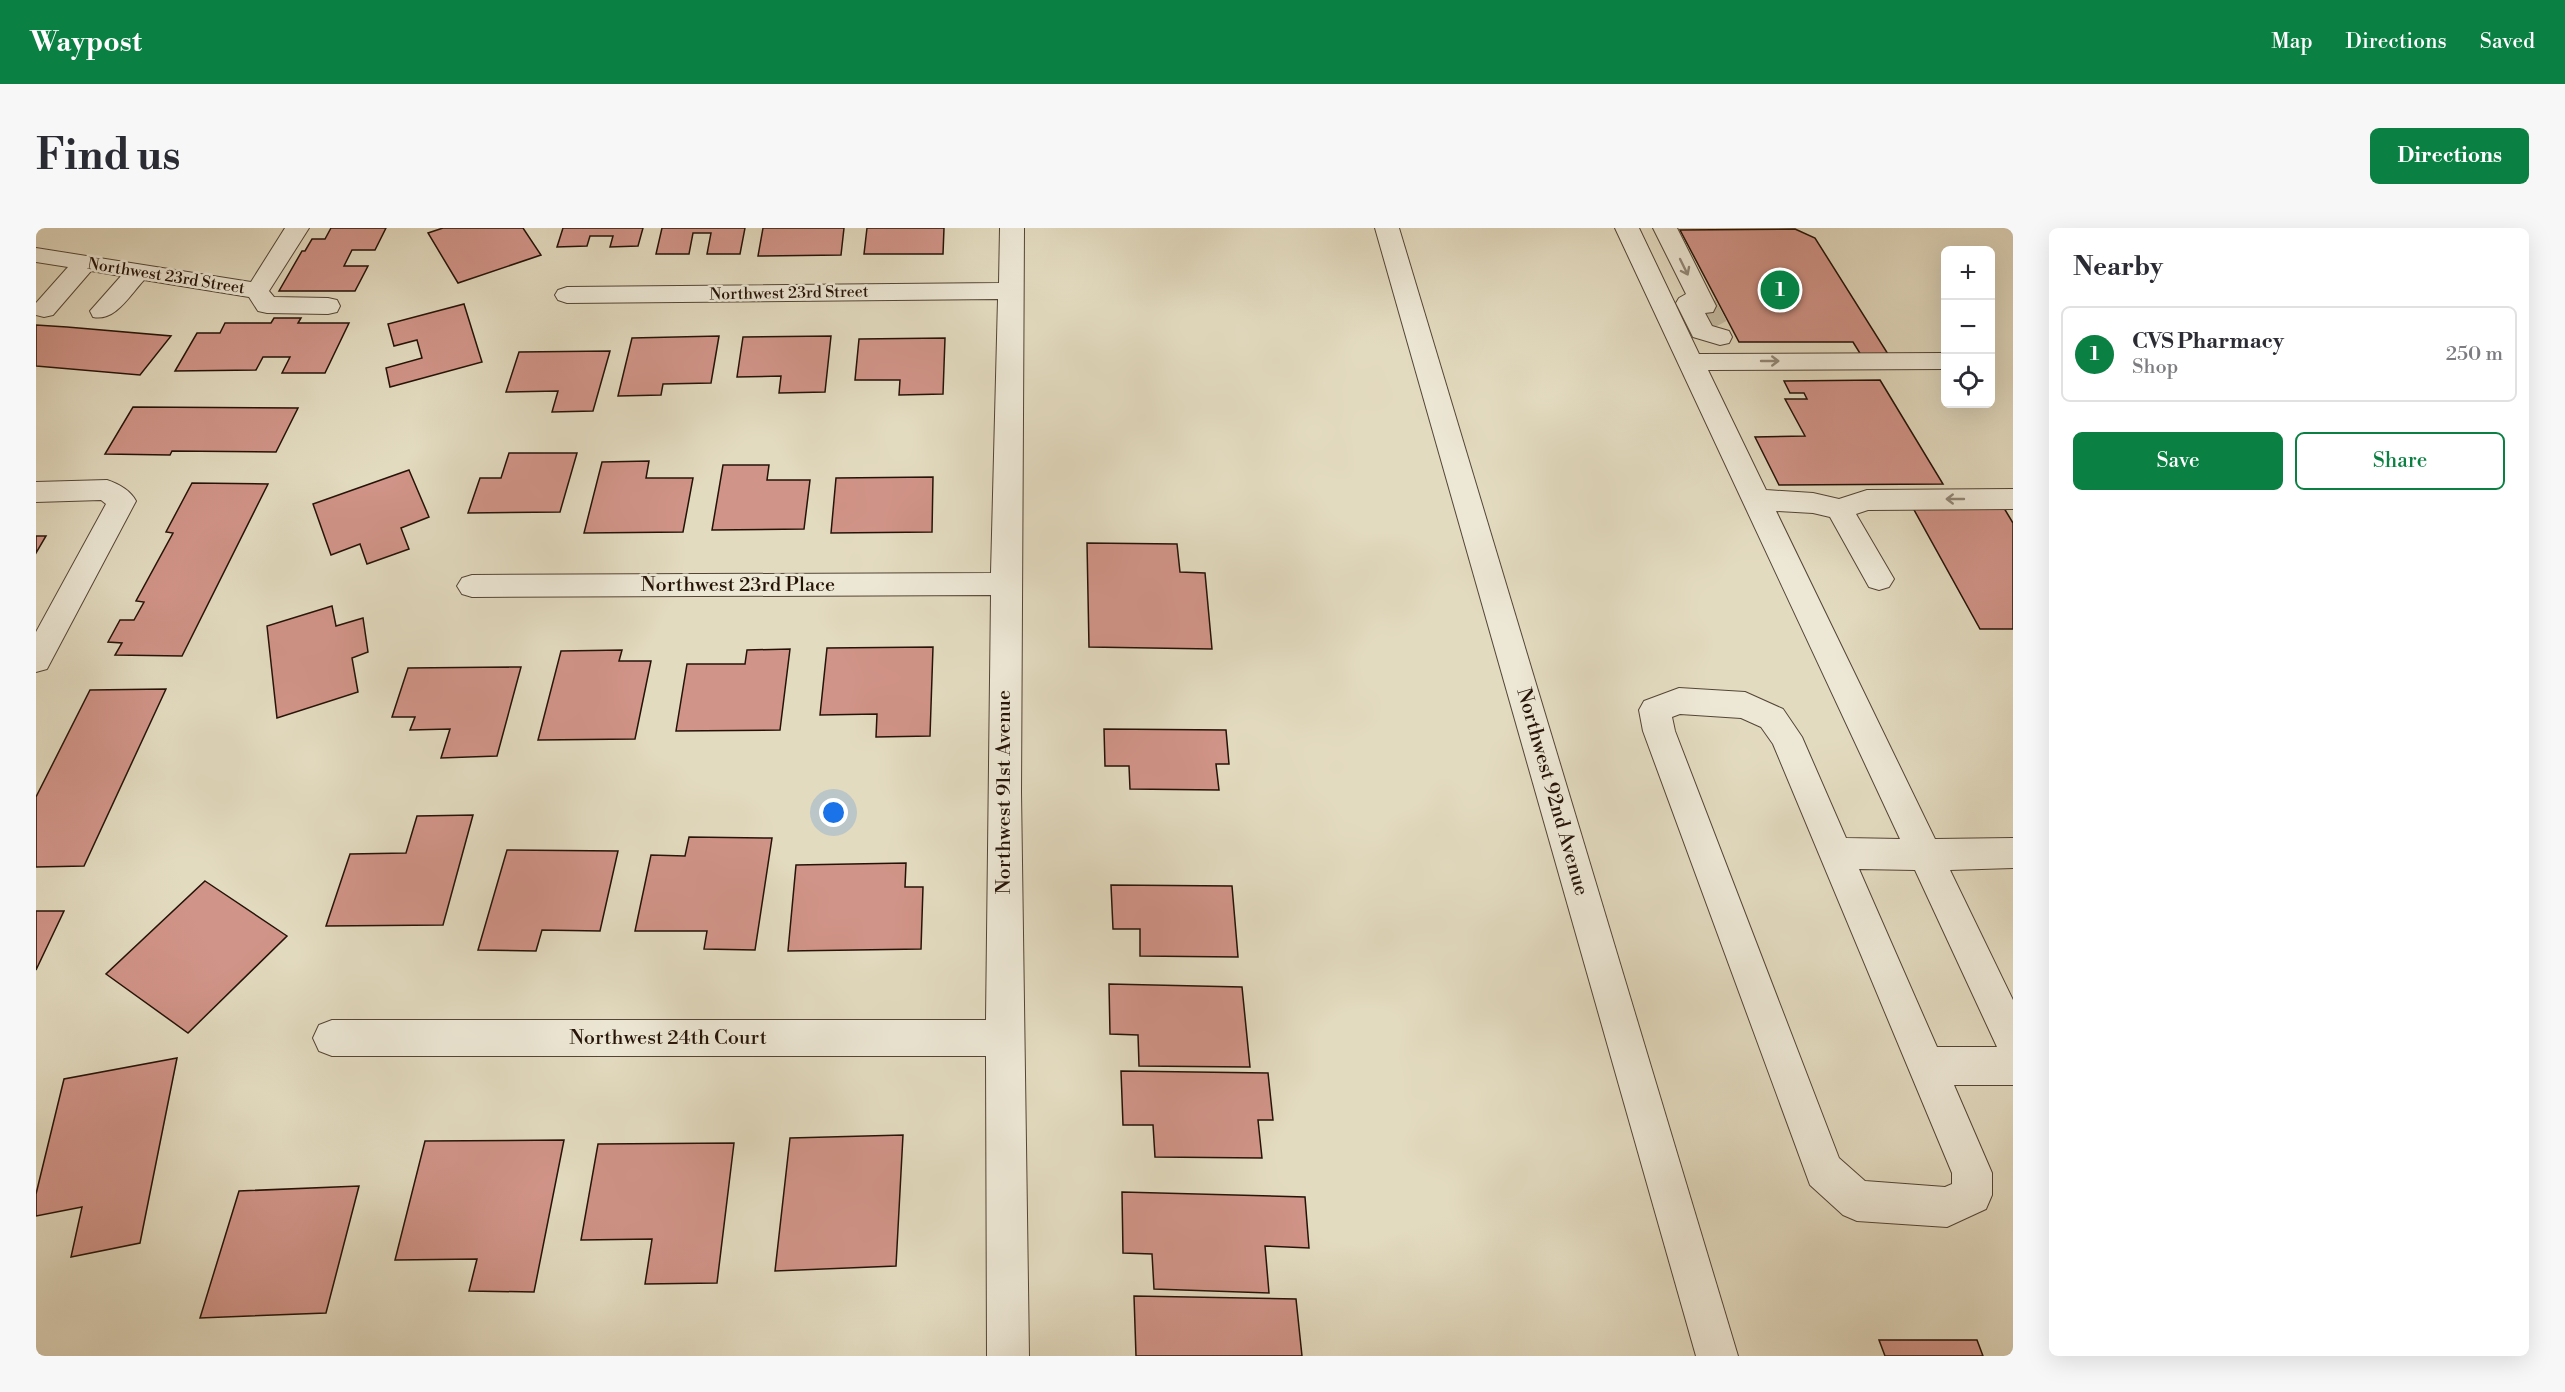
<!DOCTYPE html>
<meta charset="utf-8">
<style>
:root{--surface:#fff;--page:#f7f7f7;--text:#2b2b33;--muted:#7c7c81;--line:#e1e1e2;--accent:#0b8043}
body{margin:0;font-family:"Libre Bodoni",serif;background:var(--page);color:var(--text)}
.controls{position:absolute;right:18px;top:18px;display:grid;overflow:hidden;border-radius:9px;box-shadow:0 6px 24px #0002}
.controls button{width:54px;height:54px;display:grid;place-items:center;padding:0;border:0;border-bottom:2px solid var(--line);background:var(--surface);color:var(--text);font:30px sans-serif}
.you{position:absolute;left:798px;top:585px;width:21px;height:21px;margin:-15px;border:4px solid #fff;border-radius:50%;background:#1a73e8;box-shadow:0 0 0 9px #1a73e833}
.badge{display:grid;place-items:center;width:39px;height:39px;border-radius:50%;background:var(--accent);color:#fff;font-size:20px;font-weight:700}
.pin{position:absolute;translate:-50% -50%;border:3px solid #fff;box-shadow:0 2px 6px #0006}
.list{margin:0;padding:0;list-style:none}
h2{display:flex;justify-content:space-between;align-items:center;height:78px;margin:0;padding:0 24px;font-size:26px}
h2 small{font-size:20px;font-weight:400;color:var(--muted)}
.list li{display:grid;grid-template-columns:39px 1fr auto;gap:18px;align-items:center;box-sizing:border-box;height:96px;margin:0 12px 12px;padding:0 12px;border:2px solid var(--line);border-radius:9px}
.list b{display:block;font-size:22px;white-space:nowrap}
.list p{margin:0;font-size:20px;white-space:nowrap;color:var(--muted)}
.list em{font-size:20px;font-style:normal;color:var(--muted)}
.actions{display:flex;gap:12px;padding:18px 24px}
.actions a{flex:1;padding:14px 0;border:2px solid var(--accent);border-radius:9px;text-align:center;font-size:21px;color:var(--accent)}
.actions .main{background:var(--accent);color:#fff}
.icon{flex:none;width:33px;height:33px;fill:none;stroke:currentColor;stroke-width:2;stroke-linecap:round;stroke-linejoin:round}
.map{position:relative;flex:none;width:1977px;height:1128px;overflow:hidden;border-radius:9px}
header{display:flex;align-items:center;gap:36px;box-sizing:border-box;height:84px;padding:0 30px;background:var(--accent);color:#fff}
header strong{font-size:28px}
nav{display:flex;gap:33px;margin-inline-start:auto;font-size:21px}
.intro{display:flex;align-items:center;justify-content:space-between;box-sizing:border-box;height:144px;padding:0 36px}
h1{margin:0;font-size:42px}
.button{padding:15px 27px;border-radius:9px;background:var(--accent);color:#fff;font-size:21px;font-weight:700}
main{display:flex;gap:36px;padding:0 36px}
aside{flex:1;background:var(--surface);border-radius:9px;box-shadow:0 6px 24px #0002}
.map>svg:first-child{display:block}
.building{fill:#d19488;stroke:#251308;stroke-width:1.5}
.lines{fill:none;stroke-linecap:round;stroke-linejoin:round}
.minor-tunnel{stroke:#c6bda4;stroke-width:26;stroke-dasharray:26 13;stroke-linecap:butt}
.minor-casing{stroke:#544536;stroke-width:2}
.minor{fill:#ede8d6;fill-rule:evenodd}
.oneway{stroke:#938879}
.labels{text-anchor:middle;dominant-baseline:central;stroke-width:5;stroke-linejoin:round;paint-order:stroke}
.far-street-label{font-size:16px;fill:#251308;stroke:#ede8d6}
.street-label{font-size:20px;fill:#251308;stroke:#ede8d6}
</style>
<header>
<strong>Waypost</strong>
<nav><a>Map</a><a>Directions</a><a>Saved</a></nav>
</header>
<div class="intro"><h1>Find us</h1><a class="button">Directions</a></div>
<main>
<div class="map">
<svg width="1977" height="1128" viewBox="0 0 1977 1128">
<rect width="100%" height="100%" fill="#e3dbc0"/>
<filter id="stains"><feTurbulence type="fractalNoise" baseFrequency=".00333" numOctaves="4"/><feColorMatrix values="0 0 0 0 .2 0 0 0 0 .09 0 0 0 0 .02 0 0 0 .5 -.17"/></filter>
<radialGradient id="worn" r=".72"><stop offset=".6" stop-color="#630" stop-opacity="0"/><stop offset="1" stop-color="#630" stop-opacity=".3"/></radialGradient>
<g class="building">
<polygon points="295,0 350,0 339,22 316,22 308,38 332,38 319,63 243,63 266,23 269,23 276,11 289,11"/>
<polygon points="407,0 487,0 505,27 422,55 392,5"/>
<polygon points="527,0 607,0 602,18 574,19 577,8 554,8 551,18 521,19"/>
<polygon points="626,0 709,0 704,26 671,26 675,5 657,5 653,26 620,26"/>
<polygon points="727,0 808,0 805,27 722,28"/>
<polygon points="831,0 908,0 907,26 828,26"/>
<polygon points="1759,1 1779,10 1852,126 1825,127 1817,114 1703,114 1644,2"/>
<polygon points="428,76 446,134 354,159 350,140 386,130 381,112 358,118 352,96"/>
<polygon points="238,90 265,90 262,95 313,95 289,145 246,145 254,129 227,129 220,142 139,143 161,105 184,105 189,95 235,95"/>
<polygon points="0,97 31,99 135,108 104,147 0,138"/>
<polygon points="683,108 675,155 627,156 625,167 582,168 596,110"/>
<polygon points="795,108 789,164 743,165 745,148 701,149 707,109"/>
<polygon points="909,110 907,166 863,167 864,152 819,152 823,111"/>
<polygon points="574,123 557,183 516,184 522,163 470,164 483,124"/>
<polygon points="1844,152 1907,256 1743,257 1719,209 1769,208 1749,171 1771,171 1768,165 1754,165 1748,153"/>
<polygon points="97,179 262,180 240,224 136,223 134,227 69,226"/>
<polygon points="473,225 541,225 524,284 432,285 444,250 465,250"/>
<polygon points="613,233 610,250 657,250 647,304 548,305 566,234"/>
<polygon points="687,237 733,237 731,252 774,252 768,301 676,302"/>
<polygon points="373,242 393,289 365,300 373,321 331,336 324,316 295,327 277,276"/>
<polygon points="897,249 896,304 795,305 800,250"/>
<polygon points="156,255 232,256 146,428 79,427 86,415 72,414 84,392 98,392 108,374 100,373 137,305 130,304"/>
<polygon points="1877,280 1968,280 1977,295 1977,401 1944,401"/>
<polygon points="0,308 10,308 0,325"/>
<polygon points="1051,315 1141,316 1144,344 1169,345 1176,421 1053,419"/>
<polygon points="296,378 300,398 327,390 332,424 316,430 322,464 241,490 231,398"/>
<polygon points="897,419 894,508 840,509 841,486 784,487 791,420"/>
<polygon points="754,421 744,502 640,503 651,436 709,436 711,422"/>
<polygon points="586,422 583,433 615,433 599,511 502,512 525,423"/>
<polygon points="485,439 461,528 405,530 414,501 374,502 379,489 356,489 372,440"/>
<polygon points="130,461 48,638 0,639 0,569 54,462"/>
<polygon points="1068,501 1190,502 1193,536 1180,536 1183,562 1094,561 1093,538 1069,538"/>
<polygon points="437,587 407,697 290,698 314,626 370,625 381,588"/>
<polygon points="653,609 736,610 719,722 668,721 671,703 599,703 615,627 649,628"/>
<polygon points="471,622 582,623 564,703 506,702 500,723 442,722"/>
<polygon points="870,635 869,659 887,659 885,721 752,723 760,637"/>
<polygon points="169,653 251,708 152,805 70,746"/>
<polygon points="1075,657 1196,658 1202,729 1104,728 1104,701 1077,701"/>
<polygon points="0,683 28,683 0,742"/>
<polygon points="1073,756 1206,759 1214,839 1103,838 1102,807 1074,806"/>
<polygon points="141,830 104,1015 35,1029 46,979 0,988 0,966 28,851"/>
<polygon points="1085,843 1232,845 1237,892 1222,892 1226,930 1119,929 1117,897 1087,897"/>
<polygon points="867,907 860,1038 739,1043 754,910"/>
<polygon points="528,912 498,1064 433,1063 441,1031 359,1032 389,913"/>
<polygon points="698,915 681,1055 609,1056 616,1011 545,1012 562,916"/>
<polygon points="323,958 290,1085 164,1090 203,963"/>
<polygon points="1086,964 1269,969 1273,1020 1229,1018 1233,1065 1118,1061 1116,1026 1087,1025"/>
<polygon points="1098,1068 1260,1071 1266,1128 1100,1128"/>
<polygon points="1843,1112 1941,1112 1947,1128 1849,1128"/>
</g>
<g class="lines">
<polyline class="minor-tunnel" points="1668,78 1679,99"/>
<g class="minor-casing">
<g id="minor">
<path d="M249,0H273L233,63L238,69L292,70L301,72L304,78L301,84L292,86L231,85L222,83L213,69L108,52C94,67 79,94 57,89L54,83L85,48L55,43L17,87L8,89L0,87V75L32,39L0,34V20L215,54Z"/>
<polygon points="964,0 988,0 985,564 993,1128 951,1128 950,828 296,828 283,823 277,810 283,797 296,792 950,792 955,367 436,369 426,366 421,358 426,350 436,347 955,345 962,71 531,75 522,72 519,67 522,62 531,59 963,55"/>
<polygon points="1339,0 1363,0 1702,1128 1660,1128"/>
<path d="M1579,0H1603L1663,126L1910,125V141L1672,142L1730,262L1777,265L1803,271L1831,262L1977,261V281L1832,282L1820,286L1858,351L1853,359L1843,362L1833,359L1794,289L1777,285L1740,283L1899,611L1977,610V640L1914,642L1977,772V857H1918L1956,945V967L1950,981L1911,999L1821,993L1807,987L1774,957L1607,503L1603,482L1608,473L1643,460L1709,464L1747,481L1766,509L1810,610L1864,611ZM1644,486L1705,490L1725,499L1737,516L1916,945V956L1909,959L1829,953L1803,930L1639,503L1636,489ZM1823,641L1879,642L1961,819H1901Z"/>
<polygon points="1617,0 1641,0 1680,78 1677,84 1669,85 1676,98 1693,103 1696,109 1693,115 1684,117 1657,109 1640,75 1643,70 1650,66"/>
<path d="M71,252C83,256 94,262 100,273L11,441L0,444V404L70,276L65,272L0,274V254Z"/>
</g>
</g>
<use href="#minor" class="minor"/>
</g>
<defs><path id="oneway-shaft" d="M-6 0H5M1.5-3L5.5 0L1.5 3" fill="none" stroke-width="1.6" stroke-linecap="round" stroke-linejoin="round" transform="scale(1.5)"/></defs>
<g class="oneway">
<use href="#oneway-shaft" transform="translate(1648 39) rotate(64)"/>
<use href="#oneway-shaft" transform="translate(1734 133)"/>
<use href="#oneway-shaft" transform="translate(1919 271) rotate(180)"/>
</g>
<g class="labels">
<g class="far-street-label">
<text transform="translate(130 48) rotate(9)">Northwest 23rd Street</text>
<text transform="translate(753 65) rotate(-1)">Northwest 23rd Street</text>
</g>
<g class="street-label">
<text x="702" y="357">Northwest 23rd Place</text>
<text transform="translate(968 564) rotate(-90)">Northwest 91st Avenue</text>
<text transform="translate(1516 564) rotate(74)">Northwest 92nd Avenue</text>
<text x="632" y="810">Northwest 24th Court</text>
</g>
</g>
<rect width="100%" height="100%" filter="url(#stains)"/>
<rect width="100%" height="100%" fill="url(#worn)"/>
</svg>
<div class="controls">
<button>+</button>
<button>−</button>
<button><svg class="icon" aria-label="locate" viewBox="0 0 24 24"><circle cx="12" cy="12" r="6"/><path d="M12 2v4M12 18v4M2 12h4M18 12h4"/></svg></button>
</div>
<div class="you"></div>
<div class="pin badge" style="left:1744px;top:62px">1</div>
</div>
<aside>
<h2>Nearby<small></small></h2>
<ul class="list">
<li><span class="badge">1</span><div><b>CVS Pharmacy</b><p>Shop</p></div><em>250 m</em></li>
</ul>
<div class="actions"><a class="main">Save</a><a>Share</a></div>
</aside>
</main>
